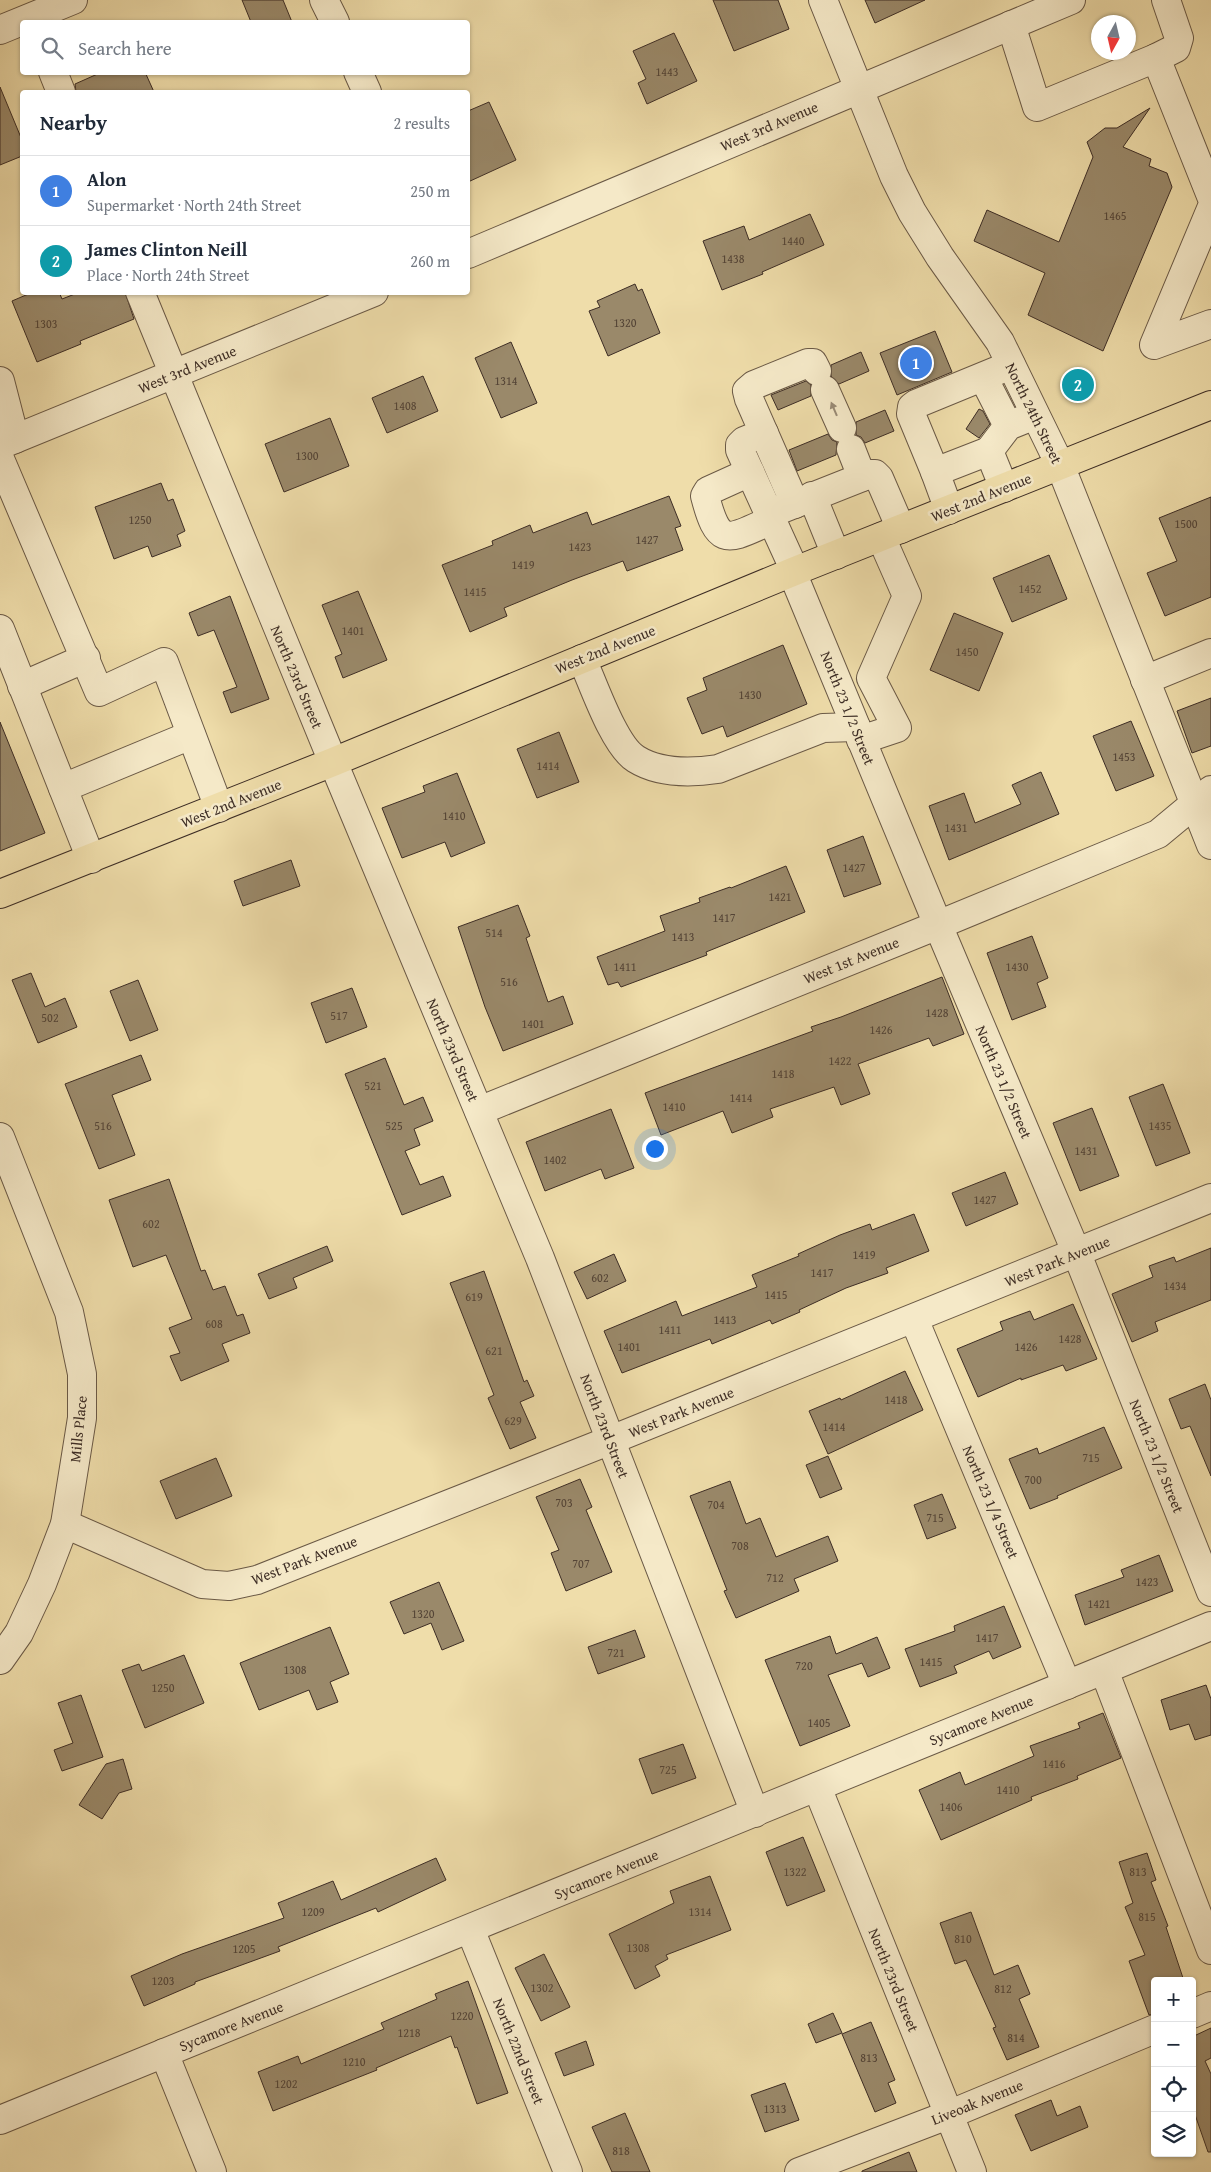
<!DOCTYPE html>
<meta charset="utf-8">
<style>
:root{--surface:#fff;--page:#f2f2f3;--text:#1f2937;--muted:#747a83;--line:#e0e1e3;--accent:#ea580c}
body{margin:0;font-family:"Gentium Book Plus",serif;background:var(--page);color:var(--text)}
.controls{position:absolute;right:15px;bottom:15px;display:grid;overflow:hidden;border-radius:5px;box-shadow:0 1px 4px #0004}
.controls button{width:45px;height:45px;display:grid;place-items:center;padding:0;border:0;border-bottom:1px solid var(--line);background:var(--surface);color:var(--text);font:25px sans-serif}
.compass{position:absolute;left:1091px;top:15px;width:45px;height:45px;border-radius:50%;background:var(--surface);box-shadow:0 1px 4px #0004;rotate:188deg}
.you{position:absolute;left:654px;top:1148px;width:18px;height:18px;margin:-12px;border:4px solid #fff;border-radius:50%;background:#1a73e8;box-shadow:0 0 0 8px #1a73e833}
.badge{display:grid;place-items:center;width:32px;height:32px;border-radius:50%;background:var(--accent);color:#fff;font-size:16px;font-weight:700}
.pin{position:absolute;translate:-50% -50%;border:2px solid #fff;box-shadow:0 1px 5px #0006}
.list{margin:0;padding:0;list-style:none}
h2{display:flex;justify-content:space-between;align-items:center;height:65px;margin:0;padding:0 20px;font-size:21px}
h2 small{font-size:16px;font-weight:400;color:var(--muted)}
.list li{display:grid;grid-template-columns:32px 1fr auto;gap:15px;align-items:center;box-sizing:border-box;height:70px;padding:0 20px;border-top:1px solid var(--line)}
.list b{display:block;font-size:19px;white-space:nowrap}
.list p{margin:0;font-size:16px;white-space:nowrap;color:var(--muted)}
.list em{font-size:16px;font-style:normal;color:var(--muted)}
.icon{flex:none;width:28px;height:28px;fill:none;stroke:currentColor;stroke-width:2;stroke-linecap:round;stroke-linejoin:round}
.map{position:relative;flex:none;width:1211px;height:2172px;overflow:hidden}
.search{position:absolute;background:var(--surface);box-shadow:0 1px 4px #0004;left:20px;top:20px;width:450px;height:55px;display:flex;align-items:center;gap:12px;box-sizing:border-box;padding:0 18px;border-radius:5px;color:var(--muted);font-size:19px}
.panel{position:absolute;background:var(--surface);box-shadow:0 1px 4px #0004;left:20px;top:90px;width:450px;height:205px;border-radius:5px}
.map>svg:first-child{display:block}
.building{fill:#9a896a;stroke:#3d2d25}
.lines{fill:none;stroke-linecap:round;stroke-linejoin:round}
.minor-casing{stroke:#6a5946;stroke-width:30}
.major-casing{stroke:#3d2d25;stroke-width:30}
.minor{stroke:#f5e9c8;stroke-width:28}
.major{stroke:#efddaa;stroke-width:28}
.oneway{fill:#998b76}
.labels{text-anchor:middle;dominant-baseline:central;stroke-width:5;stroke-linejoin:round;paint-order:stroke}
.number-label{font-size:12px;fill:#544436}
.street-label{font-size:15px;fill:#3d2d25;stroke:#f5e9c8}
</style>
<div class="map">
<svg width="1211" height="2172" viewBox="0 0 1211 2172">
<rect width="100%" height="100%" fill="#efddaa"/>
<filter id="stains"><feTurbulence type="fractalNoise" baseFrequency=".004" numOctaves="4"/><feColorMatrix values="0 0 0 0 .2 0 0 0 0 .09 0 0 0 0 .02 0 0 0 .5 -.17"/></filter>
<radialGradient id="worn" r=".72"><stop offset=".6" stop-color="#630" stop-opacity="0"/><stop offset="1" stop-color="#630" stop-opacity=".3"/></radialGradient>
<g class="building">
<polygon points="242,0 283,0 292,22 251,22"/>
<polygon points="713,0 778,0 789,29 734,51"/>
<polygon points="865,0 925,0 875,23"/>
<polygon points="674,33 697,81 647,104 638,83 646,79 633,51"/>
<polygon points="102,72 145,72 154,92 76,92 75,84"/>
<polygon points="0,87 22,140 22,156 0,165"/>
<polygon points="489,102 516,160 468,182 468,111"/>
<polygon points="1150,108 1123,147 1151,159 1149,166 1167,173 1172,187 1103,351 1028,315 1045,273 974,241 987,210 1059,242 1093,157 1087,142 1105,128 1117,128"/>
<polygon points="810,214 824,245 762,272 763,274 722,290 703,241 744,226 749,240"/>
<polygon points="635,284 638,291 642,289 660,333 608,356 589,311 600,307 597,301"/>
<polygon points="33,292 59,292 62,299 80,292 125,292 134,319 80,341 81,344 37,362 12,301"/>
<polygon points="935,331 952,372 897,395 880,353"/>
<polygon points="511,342 537,403 501,418 475,358"/>
<polygon points="861,352 869,371 839,384 831,376 831,365"/>
<polygon points="423,376 438,411 387,433 372,398"/>
<polygon points="806,381 811,385 811,396 778,410 771,395"/>
<polygon points="979,409 983,411 990,424 979,438 966,429"/>
<polygon points="885,410 894,431 865,443 861,437 856,435 856,422"/>
<polygon points="330,418 349,466 284,492 265,444"/>
<polygon points="828,434 832,440 837,442 836,455 797,471 789,450"/>
<polygon points="161,483 168,501 173,499 185,531 177,535 181,546 152,557 148,546 114,559 95,507"/>
<polygon points="669,496 681,526 675,528 683,550 627,571 623,561 572,580 504,608 507,616 470,632 442,565 493,545 492,541 530,525 533,533 587,512 592,525"/>
<polygon points="1211,497 1211,597 1165,616 1147,573 1177,561 1159,518"/>
<polygon points="1049,555 1067,599 1012,622 993,578"/>
<polygon points="358,591 387,660 343,678 335,657 342,654 322,605"/>
<polygon points="230,596 269,699 231,713 223,692 237,687 214,630 198,636 189,613"/>
<polygon points="954,613 1003,633 979,691 930,670"/>
<polygon points="783,645 807,704 727,737 723,726 702,734 687,698 707,690 703,678"/>
<polygon points="1211,698 1211,746 1192,753 1177,711"/>
<polygon points="1131,721 1154,776 1116,791 1093,736"/>
<polygon points="0,722 45,833 0,851"/>
<polygon points="559,732 579,782 537,798 517,749"/>
<polygon points="1041,772 1059,814 949,860 929,806 964,793 975,823 1021,804 1012,785"/>
<polygon points="457,773 485,843 451,857 445,842 402,858 382,808 425,792 423,786"/>
<polygon points="863,836 881,884 844,897 827,850"/>
<polygon points="291,860 300,886 243,906 234,881"/>
<polygon points="786,866 805,912 706,952 707,955 621,987 618,982 608,985 597,957 665,931 660,916 700,902 699,898 730,887 731,888"/>
<polygon points="518,905 530,936 526,938 548,1002 563,996 573,1024 503,1051 485,1007 458,927"/>
<polygon points="1032,936 1048,978 1037,983 1046,1007 1012,1020 987,953"/>
<polygon points="31,973 45,1007 65,998 77,1027 38,1043 12,980"/>
<polygon points="942,977 964,1034 933,1046 929,1038 858,1064 870,1094 841,1105 834,1087 770,1109 773,1117 732,1133 723,1111 661,1135 645,1093 813,1031 811,1027 841,1017"/>
<polygon points="138,980 158,1030 130,1041 110,991"/>
<polygon points="352,988 367,1027 326,1043 311,1003"/>
<polygon points="141,1055 151,1080 112,1095 135,1155 99,1169 65,1084"/>
<polygon points="385,1058 404,1105 423,1097 433,1121 414,1129 420,1145 405,1151 420,1185 443,1176 451,1196 402,1215 345,1074"/>
<polygon points="1163,1084 1190,1153 1156,1166 1129,1097"/>
<polygon points="1092,1108 1119,1176 1080,1191 1053,1123"/>
<polygon points="611,1109 634,1168 605,1179 601,1169 545,1191 526,1142"/>
<polygon points="1005,1172 1018,1204 966,1226 952,1193"/>
<polygon points="169,1179 201,1271 205,1270 213,1290 225,1286 237,1316 243,1314 250,1333 222,1344 229,1361 181,1381 170,1356 180,1353 169,1328 192,1319 166,1255 133,1267 109,1200"/>
<polygon points="914,1214 929,1251 886,1268 888,1273 846,1288 799,1310 800,1312 772,1324 770,1320 712,1344 710,1339 622,1373 604,1331 676,1301 682,1316 757,1287 752,1275 799,1256 798,1254 840,1235 870,1224 872,1230"/>
<polygon points="327,1246 333,1261 293,1278 297,1288 269,1299 258,1274"/>
<polygon points="1211,1248 1211,1300 1155,1322 1158,1331 1132,1342 1112,1294 1153,1277 1149,1266 1174,1257 1176,1262"/>
<polygon points="614,1254 626,1281 587,1299 574,1272"/>
<polygon points="484,1271 524,1382 527,1380 534,1396 520,1402 536,1438 510,1449 488,1398 494,1395 450,1283"/>
<polygon points="1073,1304 1097,1359 1066,1371 1063,1365 1021,1380 1021,1378 978,1397 957,1349 1003,1330 1000,1322 1030,1311 1034,1320"/>
<polygon points="905,1371 923,1410 828,1454 809,1411 840,1398 841,1400"/>
<polygon points="1205,1384 1211,1400 1211,1476 1190,1426 1181,1429 1169,1399"/>
<polygon points="1104,1427 1122,1468 1057,1496 1058,1498 1030,1509 1009,1459 1037,1448 1039,1454"/>
<polygon points="828,1456 842,1489 820,1498 806,1465"/>
<polygon points="216,1458 232,1496 176,1519 160,1481"/>
<polygon points="580,1479 592,1507 586,1510 612,1572 566,1591 551,1553 559,1550 536,1497"/>
<polygon points="730,1481 746,1524 760,1518 776,1557 828,1536 838,1561 794,1579 799,1591 736,1618 724,1591 727,1590 690,1496"/>
<polygon points="942,1494 956,1528 927,1539 914,1505"/>
<polygon points="1159,1555 1173,1591 1085,1625 1075,1595 1124,1577 1121,1570"/>
<polygon points="439,1582 464,1641 442,1650 431,1623 404,1634 390,1602"/>
<polygon points="1004,1606 1021,1647 993,1659 989,1651 954,1666 957,1673 920,1687 905,1649 955,1631 954,1626"/>
<polygon points="330,1627 349,1674 330,1682 338,1702 317,1710 309,1690 259,1710 240,1663"/>
<polygon points="635,1630 645,1657 598,1674 588,1647"/>
<polygon points="830,1636 836,1654 877,1637 890,1668 868,1677 862,1663 828,1675 850,1726 800,1746 765,1660"/>
<polygon points="184,1655 204,1703 145,1728 122,1670 139,1664 142,1671"/>
<polygon points="1206,1685 1211,1699 1211,1735 1195,1740 1189,1724 1170,1730 1161,1700"/>
<polygon points="81,1695 103,1757 62,1771 54,1750 73,1743 58,1703"/>
<polygon points="1103,1713 1121,1758 1077,1776 1078,1779 1031,1797 1032,1800 941,1840 919,1790 960,1772 965,1785 1034,1756 1030,1746 1080,1728 1078,1723"/>
<polygon points="683,1744 696,1778 652,1794 639,1759"/>
<polygon points="123,1759 132,1789 119,1793 102,1819 79,1805 106,1764"/>
<polygon points="803,1837 825,1891 787,1906 766,1852"/>
<polygon points="1147,1853 1156,1880 1151,1882 1168,1926 1166,1927 1184,1981 1155,1981 1155,2014 1149,2015 1129,1961 1145,1955 1125,1907 1133,1903 1119,1862"/>
<polygon points="436,1858 446,1880 378,1912 376,1908 278,1947 280,1951 195,1982 195,1984 144,2006 131,1976 182,1954 284,1918 278,1903 333,1881 341,1900"/>
<polygon points="710,1876 731,1930 666,1955 668,1959 655,1966 660,1976 635,1989 609,1934 674,1903 670,1891"/>
<polygon points="971,1912 994,1975 1018,1965 1030,1994 1019,1999 1039,2047 1007,2060 993,2028 996,2027 966,1960 955,1964 940,1923"/>
<polygon points="544,1954 570,2007 541,2021 515,1968"/>
<polygon points="468,1981 508,2093 477,2104 457,2047 455,2048 451,2036 376,2068 377,2070 273,2111 258,2072 298,2056 301,2064 384,2029 381,2023 437,1999 435,1994"/>
<polygon points="833,2013 842,2033 816,2043 808,2024"/>
<polygon points="871,2022 895,2080 888,2083 896,2103 875,2112 842,2034"/>
<polygon points="1211,2028 1211,2058 1205,2061 1211,2074 1211,2152 1208,2152 1192,2106 1192,2031 1194,2036"/>
<polygon points="586,2041 594,2065 564,2076 555,2053"/>
<polygon points="785,2083 799,2120 765,2132 751,2095"/>
<polygon points="1051,2100 1057,2116 1080,2106 1088,2127 1031,2151 1015,2115"/>
<polygon points="625,2113 650,2172 612,2172 592,2127"/>
<polygon points="909,2152 917,2172 862,2172 862,2171"/>
</g>
<g class="lines">
<g class="minor-casing">
<g id="minor">
<polyline points="324,0 335,22"/>
<polyline points="823,0 894,176 912,212 940,257 1000,342 1060,465 1211,845"/>
<polyline points="1166,0 1179,38 1176,48 1156,58 1211,196"/>
<polyline points="1011,25 1037,107 1156,58"/>
<polyline points="0,30 73,0"/>
<polyline points="53,72 61,92"/>
<polyline points="358,72 367,92"/>
<polyline points="1211,209 1154,345 1211,324"/>
<polyline points="468,254 1071,0"/>
<polyline points="140,292 333,762 540,1258 755,1813"/>
<polyline points="983,377 1008,426"/>
<polyline points="0,381 15,439"/>
<polyline points="825,390 842,428"/>
<polyline points="764,433 744,441 740,445 740,450 795,571"/>
<polyline points="0,445 374,292"/>
<polyline points="851,449 862,477"/>
<polyline points="0,459 99,692 164,662 219,808"/>
<path d="M750,472L708,491L705,496C719,550 728,539 772,520"/>
<polyline points="935,472 911,414 912,407 916,404 1011,365"/>
<polyline points="1004,488 989,451 1008,426 1035,415"/>
<polyline points="812,496 836,555"/>
<polyline points="795,504 749,399 747,391 754,385 808,363 813,363 817,371"/>
<polyline points="949,510 935,472 989,451"/>
<polyline points="769,514 870,474 875,474 879,478 901,529"/>
<polyline points="792,572 938,925 1077,1254 1211,1592"/>
<polyline points="0,629 91,859"/>
<path d="M582,659C593,683 614,746 636,759C660,774 691,773 718,769L823,728L856,727"/>
<polyline points="1145,680 1211,653"/>
<polyline points="22,686 86,658"/>
<polyline points="861,740 897,728 871,678 907,596 881,537"/>
<polyline points="63,788 191,735"/>
<polyline points="479,1111 938,925 1158,834 1211,790"/>
<polyline points="0,1137 69,1312 82,1374 82,1418 65,1524 42,1584 19,1633 0,1660"/>
<polyline points="914,1319 1067,1685"/>
<polyline points="65,1524 202,1584 229,1586 257,1580 611,1440 1211,1198"/>
<polyline points="1104,1670 1211,1950"/>
<polyline points="817,1787 972,2172"/>
<polyline points="470,1929 568,2172"/>
<polyline points="1192,2014 1211,2006"/>
<polyline points="164,2053 212,2172"/>
<polyline points="0,2120 1211,1626"/>
<polyline points="799,2172 948,2115 1155,2029"/>
</g>
</g>
<g class="major-casing">
<polyline id="major" points="0,894 333,762 795,571 1211,405"/>
</g>
<use href="#minor" class="minor"/>
<use href="#major" class="major"/>
</g>
<defs><path id="oneway-solid" d="M-6-.8H1V-3.2L6.5 0L1 3.2V.8H-6Z" transform="scale(1.25)"/></defs>
<use class="oneway" href="#oneway-solid" transform="translate(834 409) rotate(-113)"/>
<g class="labels">
<g class="number-label">
<text x="667" y="71">1443</text>
<text x="1115" y="215">1465</text>
<text x="793" y="240">1440</text>
<text x="733" y="258">1438</text>
<text x="625" y="322">1320</text>
<text x="46" y="323">1303</text>
<text x="506" y="380">1314</text>
<text x="405" y="405">1408</text>
<text x="307" y="455">1300</text>
<text x="140" y="519">1250</text>
<text x="1186" y="523">1500</text>
<text x="647" y="539">1427</text>
<text x="580" y="546">1423</text>
<text x="523" y="564">1419</text>
<text x="1030" y="588">1452</text>
<text x="475" y="591">1415</text>
<text x="353" y="630">1401</text>
<text x="967" y="651">1450</text>
<text x="750" y="694">1430</text>
<text x="1124" y="756">1453</text>
<text x="548" y="765">1414</text>
<text x="454" y="815">1410</text>
<text x="956" y="827">1431</text>
<text x="854" y="867">1427</text>
<text x="780" y="896">1421</text>
<text x="724" y="917">1417</text>
<text x="494" y="932">514</text>
<text x="683" y="936">1413</text>
<text x="625" y="966">1411</text>
<text x="1017" y="966">1430</text>
<text x="509" y="981">516</text>
<text x="937" y="1012">1428</text>
<text x="339" y="1015">517</text>
<text x="50" y="1017">502</text>
<text x="533" y="1023">1401</text>
<text x="881" y="1029">1426</text>
<text x="840" y="1060">1422</text>
<text x="783" y="1073">1418</text>
<text x="373" y="1085">521</text>
<text x="741" y="1097">1414</text>
<text x="674" y="1106">1410</text>
<text x="103" y="1125">516</text>
<text x="394" y="1125">525</text>
<text x="1160" y="1125">1435</text>
<text x="1086" y="1150">1431</text>
<text x="555" y="1159">1402</text>
<text x="985" y="1199">1427</text>
<text x="151" y="1223">602</text>
<text x="864" y="1254">1419</text>
<text x="822" y="1272">1417</text>
<text x="600" y="1277">602</text>
<text x="1175" y="1285">1434</text>
<text x="776" y="1294">1415</text>
<text x="474" y="1296">619</text>
<text x="725" y="1319">1413</text>
<text x="214" y="1323">608</text>
<text x="670" y="1329">1411</text>
<text x="1070" y="1338">1428</text>
<text x="629" y="1346">1401</text>
<text x="1026" y="1346">1426</text>
<text x="494" y="1350">621</text>
<text x="896" y="1399">1418</text>
<text x="513" y="1420">629</text>
<text x="834" y="1426">1414</text>
<text x="1091" y="1457">715</text>
<text x="1033" y="1479">700</text>
<text x="564" y="1502">703</text>
<text x="716" y="1504">704</text>
<text x="935" y="1517">715</text>
<text x="740" y="1545">708</text>
<text x="581" y="1563">707</text>
<text x="775" y="1577">712</text>
<text x="1147" y="1581">1423</text>
<text x="1099" y="1603">1421</text>
<text x="423" y="1613">1320</text>
<text x="987" y="1637">1417</text>
<text x="616" y="1652">721</text>
<text x="931" y="1661">1415</text>
<text x="804" y="1665">720</text>
<text x="295" y="1669">1308</text>
<text x="163" y="1687">1250</text>
<text x="819" y="1722">1405</text>
<text x="1054" y="1763">1416</text>
<text x="668" y="1769">725</text>
<text x="1008" y="1789">1410</text>
<text x="951" y="1806">1406</text>
<text x="795" y="1871">1322</text>
<text x="1138" y="1871">813</text>
<text x="313" y="1911">1209</text>
<text x="700" y="1911">1314</text>
<text x="1147" y="1916">815</text>
<text x="963" y="1938">810</text>
<text x="638" y="1947">1308</text>
<text x="244" y="1948">1205</text>
<text x="163" y="1980">1203</text>
<text x="542" y="1987">1302</text>
<text x="1003" y="1988">812</text>
<text x="462" y="2015">1220</text>
<text x="409" y="2032">1218</text>
<text x="1016" y="2037">814</text>
<text x="869" y="2057">813</text>
<text x="354" y="2061">1210</text>
<text x="286" y="2083">1202</text>
<text x="775" y="2108">1313</text>
<text x="621" y="2150">818</text>
</g>
<g class="street-label">
<text transform="translate(769 126) rotate(-23)">West 3rd Avenue</text>
<text transform="translate(187 369) rotate(-22)">West 3rd Avenue</text>
<text transform="translate(1034 413) rotate(64)">North 24th Street</text>
<text transform="translate(981 497) rotate(-22)">West 2nd Avenue</text>
<text transform="translate(605 649) rotate(-22)">West 2nd Avenue</text>
<text transform="translate(297 677) rotate(67)">North 23rd Street</text>
<text transform="translate(848 708) rotate(68)">North 23 1/2 Street</text>
<text transform="translate(231 803) rotate(-22)">West 2nd Avenue</text>
<text transform="translate(851 960) rotate(-22)">West 1st Avenue</text>
<text transform="translate(453 1050) rotate(67)">North 23rd Street</text>
<text transform="translate(1004 1082) rotate(67)">North 23 1/2 Street</text>
<text transform="translate(1057 1261) rotate(-22)">West Park Avenue</text>
<text transform="translate(681 1412) rotate(-22)">West Park Avenue</text>
<text transform="translate(605 1426) rotate(69)">North 23rd Street</text>
<text transform="translate(78 1429) rotate(-84)">Mills Place</text>
<text transform="translate(1157 1456) rotate(68)">North 23 1/2 Street</text>
<text transform="translate(991 1502) rotate(67)">North 23 1/4 Street</text>
<text transform="translate(304 1560) rotate(-21)">West Park Avenue</text>
<text transform="translate(981 1720) rotate(-22)">Sycamore Avenue</text>
<text transform="translate(606 1874) rotate(-22)">Sycamore Avenue</text>
<text transform="translate(894 1980) rotate(68)">North 23rd Street</text>
<text transform="translate(231 2026) rotate(-22)">Sycamore Avenue</text>
<text transform="translate(519 2051) rotate(68)">North 22nd Street</text>
<text transform="translate(977 2102) rotate(-22)">Liveoak Avenue</text>
</g>
</g>
<rect width="100%" height="100%" filter="url(#stains)"/>
<rect width="100%" height="100%" fill="url(#worn)"/>
</svg>
<div class="controls">
<button>+</button>
<button>−</button>
<button><svg class="icon" aria-label="locate" viewBox="0 0 24 24"><circle cx="12" cy="12" r="6"/><path d="M12 2v4M12 18v4M2 12h4M18 12h4"/></svg></button>
<button><svg class="icon" aria-label="layers" viewBox="0 0 24 24"><path d="M12 4l9 5-9 5-9-5zM3 14l9 5 9-5"/></svg></button>
</div>
<svg class="compass" viewBox="-18 -18 36 36"><path d="M0-13l5 13h-10z" fill="#e53935"/><path d="M0 13l5-13h-10z" fill="#747a83"/></svg>
<div class="you"></div>
<div class="pin badge" style="left:916px;top:363px;background:#3f7fe0">1</div>
<div class="pin badge" style="left:1078px;top:385px;background:#0f9aa8">2</div>
<div class="search"><svg class="icon" aria-label="search" viewBox="0 0 24 24"><circle cx="10" cy="10" r="6"/><path d="M15 15l6 6"/></svg>Search here</div>
<section class="panel">
<h2>Nearby<small>2 results</small></h2>
<ul class="list">
<li><span class="badge" style="background:#3f7fe0">1</span><div><b>Alon</b><p>Supermarket · North 24th Street</p></div><em>250 m</em></li>
<li><span class="badge" style="background:#0f9aa8">2</span><div><b>James Clinton Neill</b><p>Place · North 24th Street</p></div><em>260 m</em></li>
</ul>
</section>
</div>
